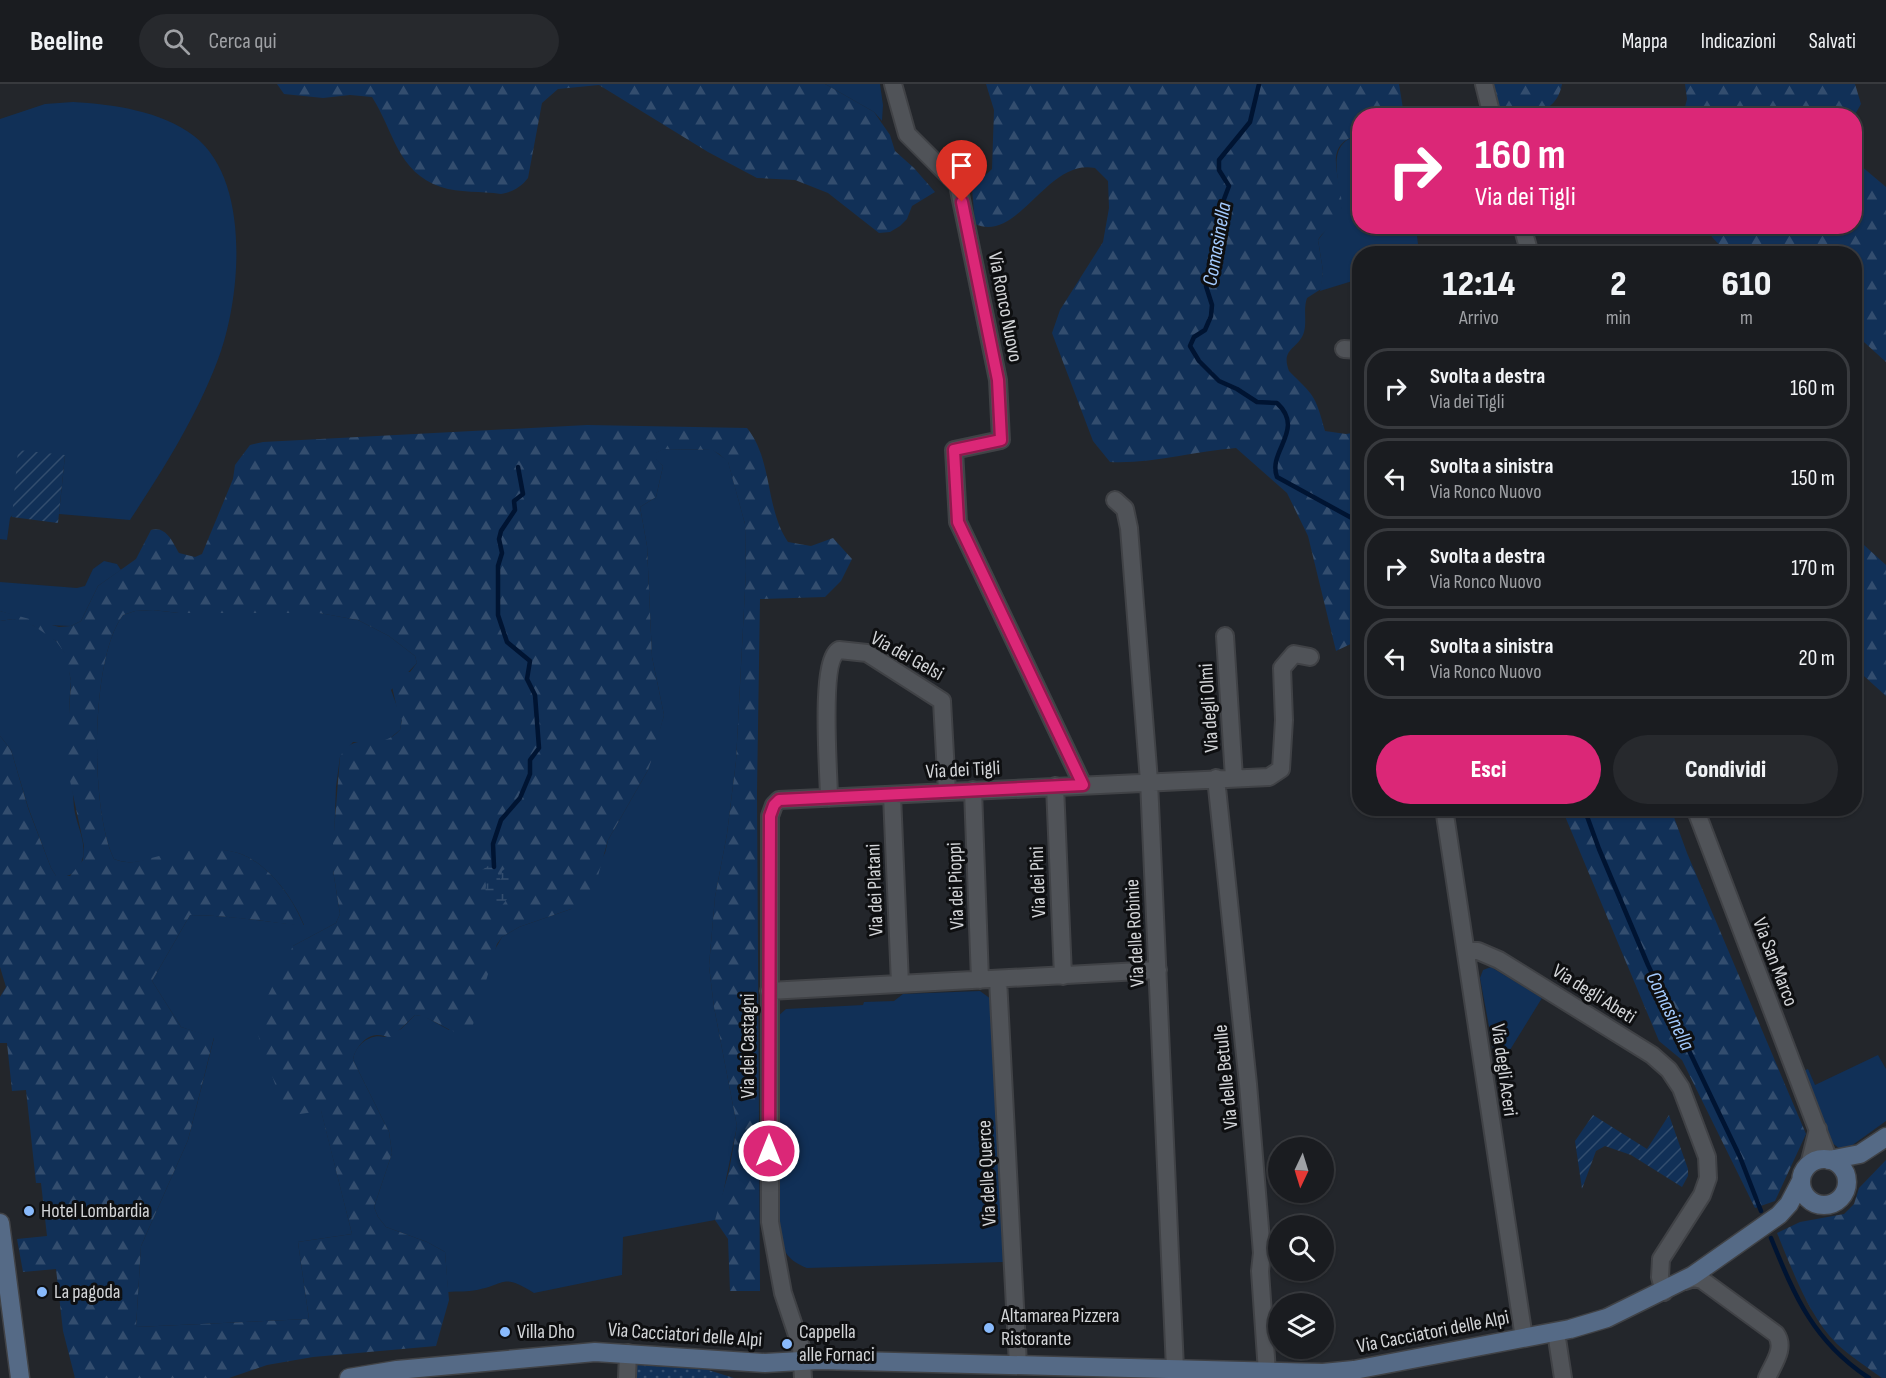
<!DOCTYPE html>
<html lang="it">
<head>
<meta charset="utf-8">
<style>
  body { margin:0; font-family:"Sofia Sans Condensed",sans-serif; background:#27292d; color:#f1f3f6; height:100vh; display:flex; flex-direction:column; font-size:22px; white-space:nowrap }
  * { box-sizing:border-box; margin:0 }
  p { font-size:20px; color:#9fa1a5 }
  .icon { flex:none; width:33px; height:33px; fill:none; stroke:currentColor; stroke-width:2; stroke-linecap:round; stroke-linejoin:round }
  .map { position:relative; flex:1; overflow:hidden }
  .side { position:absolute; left:1352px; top:162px; width:510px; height:570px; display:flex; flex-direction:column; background:#1a1c20; border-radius:24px; box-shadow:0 2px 4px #0004,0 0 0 2px #383a3e }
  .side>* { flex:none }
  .banner { position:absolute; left:1352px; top:24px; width:510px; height:126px; border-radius:24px; box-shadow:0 2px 4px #0004,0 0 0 2px #383a3e; background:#db2777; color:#fff; overflow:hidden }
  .needle { width:39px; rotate:184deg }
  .tools { position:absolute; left:1268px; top:1053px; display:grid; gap:12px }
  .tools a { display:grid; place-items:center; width:66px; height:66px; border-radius:50%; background:#1a1c20; box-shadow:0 2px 4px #0004,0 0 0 2px #383a3e; font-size:30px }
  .pin { position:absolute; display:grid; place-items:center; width:51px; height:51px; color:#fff; margin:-62px -26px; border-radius:50% 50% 50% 0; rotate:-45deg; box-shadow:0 0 6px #0007 }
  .pin .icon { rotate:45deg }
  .me { position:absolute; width:66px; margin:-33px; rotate:0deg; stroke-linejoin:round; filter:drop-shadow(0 0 4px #0008) }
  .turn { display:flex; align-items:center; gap:21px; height:126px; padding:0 24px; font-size:27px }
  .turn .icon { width:78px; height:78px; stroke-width:2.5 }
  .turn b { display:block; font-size:42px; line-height:51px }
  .eta { display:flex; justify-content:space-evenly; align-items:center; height:102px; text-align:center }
  .eta b { font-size:36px; font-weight:800; line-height:42px }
  .action { display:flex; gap:12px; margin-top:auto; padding:12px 24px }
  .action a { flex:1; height:69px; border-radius:36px; background:#db2777; color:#fff; font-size:24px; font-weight:800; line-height:69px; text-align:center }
  .action a+a { background:#27292d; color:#f1f3f6 }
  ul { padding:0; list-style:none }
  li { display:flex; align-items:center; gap:18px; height:81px; margin:0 12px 9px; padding:0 12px; border:3px solid #383a3e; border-radius:24px }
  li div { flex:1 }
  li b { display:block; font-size:22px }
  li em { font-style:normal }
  header { display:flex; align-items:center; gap:36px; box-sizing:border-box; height:84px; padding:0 30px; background:#1a1c20; border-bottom:2px solid #383a3e }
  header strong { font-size:28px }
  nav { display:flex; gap:33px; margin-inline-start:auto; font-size:21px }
  .search { width:420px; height:54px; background:#27292d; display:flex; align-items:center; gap:15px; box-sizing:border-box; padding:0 21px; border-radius:33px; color:#9fa1a5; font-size:22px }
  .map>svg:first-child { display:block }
</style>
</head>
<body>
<header>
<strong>Beeline</strong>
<div class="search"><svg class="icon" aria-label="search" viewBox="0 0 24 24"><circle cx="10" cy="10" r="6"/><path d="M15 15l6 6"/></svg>Cerca qui</div>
<nav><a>Mappa</a><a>Indicazioni</a><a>Salvati</a></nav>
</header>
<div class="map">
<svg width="1886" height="1294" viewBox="0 0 1886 1294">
  <defs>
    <pattern id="forest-firs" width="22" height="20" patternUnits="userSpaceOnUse" patternTransform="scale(1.5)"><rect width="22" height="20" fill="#113057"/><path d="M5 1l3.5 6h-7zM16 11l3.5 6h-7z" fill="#334d6e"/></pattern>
    <pattern id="wetland-marsh" width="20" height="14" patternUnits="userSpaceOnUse" patternTransform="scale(1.5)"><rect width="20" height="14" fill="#113057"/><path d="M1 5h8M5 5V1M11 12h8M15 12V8" fill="none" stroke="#334d6e"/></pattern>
    <pattern id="park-dots" width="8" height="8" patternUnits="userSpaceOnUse" patternTransform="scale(1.5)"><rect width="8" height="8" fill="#113057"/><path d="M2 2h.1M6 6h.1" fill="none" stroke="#334d6e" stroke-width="1.8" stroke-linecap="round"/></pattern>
    <pattern id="garden-furrows" width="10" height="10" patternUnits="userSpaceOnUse" patternTransform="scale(1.5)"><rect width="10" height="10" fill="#113057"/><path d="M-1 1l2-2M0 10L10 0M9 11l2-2" fill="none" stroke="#334d6e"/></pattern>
  </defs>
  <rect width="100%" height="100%" fill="#23262b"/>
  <path fill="#113057" d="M825,0H880L883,21L882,37L874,28Z
    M73,18C112,20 162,27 194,52C250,95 241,208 221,267C200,327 165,383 130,436L59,430L65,371L10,434L7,456L0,455V35L45,20Z
    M1359,51V142L1416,143L1419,169L1359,170V195L1320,207L1323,187L1318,156L1341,126C1342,99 1322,60 1359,51Z
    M663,365L713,366L728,377L745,440L746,487L736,677L727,750L715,813L709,882L714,923L737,1042L720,1124L715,1136L623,1153L622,1191L534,1209C502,1189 507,1200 477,1206C468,1208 457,1207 448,1208L445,1168L427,1158L386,1143L378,1133L374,1123L392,1069L389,1048L353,976C355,961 370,949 385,953L401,945L415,931L424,932L449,946L502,853L519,843L571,825L605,769L608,756L648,686L664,631L652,573L647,462L640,423L656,413L663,382L655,375V369Z
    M104,477L117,480L121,486L98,502L81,537L71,542L43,541L0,527V498L77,504L85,502L93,485Z
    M153,526L179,529H320L358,536L389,552L415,572L417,579L391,606L402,636L400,646L384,659L353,658L340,673L336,703L333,786L340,830L336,839L293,862L321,1026L352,1150L298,1158L309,1235L136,1243L141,1162L188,1056L214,954L181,943L152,897L190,831C229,831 265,838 304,841C293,814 269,781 241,770C218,761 186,769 163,773C145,776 131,782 114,775C90,727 90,574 123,531L135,527Z
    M13,535C31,538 56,551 65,569C69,577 69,588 71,597C67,638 71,683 74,723C76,741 86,755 83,773C80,787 70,795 56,792L51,784L28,723L11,666L0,652V537Z
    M1491,883L1542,914L1505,974L1495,975L1480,894L1483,886Z
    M980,907L991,915L1003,1178L807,1184C789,1177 783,1168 778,1150L777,933L786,925L863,921L864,918L894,917L903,910Z
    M1878,971L1886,985V1037L1847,1065H1840L1831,1058L1800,988L1808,985L1815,1001Z"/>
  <path fill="url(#forest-firs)" fill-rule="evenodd" d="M277,0H825L874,28L890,51L895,67L914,84L935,108L912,122L907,135L900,142L890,148L879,149L828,109L795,96L757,94L708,68L599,1L558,5L542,19L528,94C521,103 513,108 501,110C482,107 459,109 441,103C397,88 394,47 372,13L350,11L323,14L284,10Z
    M986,0H1399L1404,31L1359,32V51C1317,61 1346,100 1341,127C1338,140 1324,145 1318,156L1323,187L1321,205L1307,214C1303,225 1307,237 1304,248C1299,265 1280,264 1289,287C1314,312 1315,310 1325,347L1346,350L1359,348V556L1336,567L1308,452L1287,409L1236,364C1194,367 1152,380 1110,378L1093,357L1052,249L1060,226L1103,158L1109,124L1108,97L1095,84C1047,74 1018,160 975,140L972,104L992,85L994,26Z
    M1487,0H1562C1556,33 1525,33 1498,24Z
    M1685,0H1855L1861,20L1854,32L1683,31L1687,15Z
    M1854,76L1886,103V278L1854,249V170L1727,169L1712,153L1707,143L1854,142Z
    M587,341L747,344C773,376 765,424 788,458L811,462L833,454L852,475L841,497L825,513L760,515L757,708L760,1207H730L728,1155L715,1136L729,1087L737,1042L714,923L709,882L715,813L727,750L736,677L746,487L745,440L728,378L719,370L712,366L664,365L656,369V375L663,382L656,413L640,423L647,462L652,573L664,631L654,669L648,686L608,756L594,806L571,825L519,843L502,853L497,860L472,944L467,951C447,949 434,933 415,931L392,953C386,953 382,951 377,951C365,951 354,966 353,976L389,1048L392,1069L374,1123L378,1133L386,1143L427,1158L445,1168L449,1216L436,1262L313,1273L267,1281L229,1294H75L63,1247L56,1185L23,1188L17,1155L47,1152L41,1099H36L26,1006L12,1007L7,959H0V913L6,903L0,883V652L11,666L28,724L51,784L56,792H70L83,776L84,762L69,692L67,663L71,597L67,578L64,568L56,557L34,542L13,535L0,537V527L59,543L71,542L81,537L98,502L136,475L151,446C166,442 172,457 179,469L195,473L202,470L233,395L235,381L250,361L263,358ZM153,526L179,529H319L358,536L389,552L415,572L417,579L410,588H397L391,598L398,629L402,636L400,646C377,671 356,643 340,673L333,760V786L340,830L336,839L293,862L254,939L286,1032L321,1027L352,1150L298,1158L309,1235L136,1243L141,1162L188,1056L214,953L181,943L152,897L190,831C229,831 265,838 304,842C293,814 269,781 241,770C222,762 187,766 167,770C148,774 133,783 114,775C90,727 90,574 123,531L135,527Z
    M1854,452L1886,481V612L1854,583Z
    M1562,725H1671L1687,769L1806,1050L1775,1117L1755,1124L1682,976L1659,957Z
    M1886,1076V1294H1882C1867,1283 1851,1273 1837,1260C1808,1231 1793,1187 1777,1149L1800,1138L1844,1130L1854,1120L1859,1104Z"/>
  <path fill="url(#wetland-marsh)" d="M488,782L494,783L501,796L502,787L506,784L513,787L516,795L514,802L508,805L501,796L507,815L501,823L493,822L485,814L486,801L482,786Z"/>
  <path fill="url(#park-dots)" d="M637,1281L705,1285L734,1294H637Z"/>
  <path fill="url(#garden-furrows)" d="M18,366L65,371L58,439L12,433Z
    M1593,1031L1647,1065L1669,1031L1688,1085V1092L1682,1103L1631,1071L1605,1062L1596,1067L1582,1105L1575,1057Z"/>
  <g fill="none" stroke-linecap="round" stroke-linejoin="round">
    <path stroke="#001432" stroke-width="4.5" d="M1259,0L1250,38L1219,76V86L1229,102L1218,131L1216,153L1206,202L1212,221L1211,232L1205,246L1194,253L1190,262L1199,277L1219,297L1237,305L1257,318L1277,319C1306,346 1267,367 1277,393L1359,438
      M1584,724L1599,765L1648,881L1740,1073L1761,1127
      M494,783L493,760L501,736L520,714L530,690V676L539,664L535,611L527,595L530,577L507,558L498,531V482L502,469L499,455L501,447L515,426L514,417L523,410L518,383
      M1771,1154C1795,1213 1814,1258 1869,1294"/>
    <g stroke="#404246" stroke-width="20">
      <path id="street" d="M893,0L907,50L958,101L998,296L1001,356L954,366L958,438L1083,701
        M1484,0L1492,32
        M1522,142L1530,170
        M1344,265L1359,266
        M1115,416L1125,425L1129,444L1149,697L1175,1285
        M1225,552L1234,694
        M1216,694L1248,1000L1262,1169L1260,1187L1267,1288
        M1055,702L1063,892
        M973,706L980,896
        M892,711L900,900
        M829,714C829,690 819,577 839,566L867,569L942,617L947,708
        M1444,724L1524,1254
        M1695,724L1829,1076
        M1466,867H1478L1499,876L1652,971L1669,986L1681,1004L1707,1073L1708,1094L1702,1111L1661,1175L1660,1193L1664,1208
        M998,895L1018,1281
        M769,907L1158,886
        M1809,1081L1818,1045
        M1685,1197L1694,1194L1702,1196L1776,1250C1786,1264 1773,1280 1767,1294
        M1556,1248L1563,1294
        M627,1294L628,1269
        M803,1294L801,1263L783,1209L770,1138V732L774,721L779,716L1269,693L1281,685L1284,636L1282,584L1294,570L1310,573"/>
    </g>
    <g stroke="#404246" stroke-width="21">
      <path id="secondary" d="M1801 1098a23 23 0 1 1 46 0a23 23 0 1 1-46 0Z
        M1829,1076L1860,1070L1886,1053
        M0,1139L20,1294
        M349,1294L397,1286L595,1268L765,1279L819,1276L1323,1289L1354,1286L1570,1245L1607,1234L1692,1192L1779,1131L1789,1120L1801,1097"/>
    </g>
    <use href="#street" stroke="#505358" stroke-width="16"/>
    <use href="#secondary" stroke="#556a86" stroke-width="18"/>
  </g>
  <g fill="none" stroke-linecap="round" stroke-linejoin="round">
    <g stroke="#8e194d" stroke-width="15">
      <path id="route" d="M769,1067L770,732L774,721L779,716L1083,701L958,438L954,366L1001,356L998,296L962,118"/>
    </g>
    <use href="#route" stroke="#db2777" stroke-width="10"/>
  </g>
  <g fill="#89bafc" stroke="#0e0f11" stroke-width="2">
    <circle cx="29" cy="1127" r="6"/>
    <circle cx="42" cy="1208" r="6"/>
    <circle cx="989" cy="1244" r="6"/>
    <circle cx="505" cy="1248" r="6"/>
    <circle cx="787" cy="1260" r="6"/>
  </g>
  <g text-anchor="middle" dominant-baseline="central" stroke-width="6" stroke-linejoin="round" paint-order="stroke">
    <g font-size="20" fill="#d3d5d8" stroke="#0e0f11">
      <text transform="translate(1005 223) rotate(79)">Via Ronco Nuovo</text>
      <text transform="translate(907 572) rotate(29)">Via dei Gelsi</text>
      <text transform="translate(1209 624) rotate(-94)">Via degli Olmi</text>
      <text transform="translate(963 686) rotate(-3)">Via dei Tigli</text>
      <text transform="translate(1038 798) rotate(-92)">Via dei Pini</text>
      <text transform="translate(956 802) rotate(-92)">Via dei Pioppi</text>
      <text transform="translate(875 806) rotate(-92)">Via dei Platani</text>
      <text transform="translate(1135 849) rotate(-93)">Via delle Robinie</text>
      <text transform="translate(1775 878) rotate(69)">Via San Marco</text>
      <text transform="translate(1594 910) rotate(32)">Via degli Abeti</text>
      <text transform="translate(748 962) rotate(-90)">Via dei Castagni</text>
      <text transform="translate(1504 986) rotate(82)">Via degli Aceri</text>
      <text transform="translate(1226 993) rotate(-96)">Via delle Betulle</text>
      <text transform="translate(987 1089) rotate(-93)">Via delle Querce</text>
      <text transform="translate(1433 1248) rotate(-11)">Via Cacciatori delle Alpi</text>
      <text transform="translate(685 1251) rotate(4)">Via Cacciatori delle Alpi</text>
    </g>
    <g font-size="20" fill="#d3d5d8" stroke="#0e0f11" text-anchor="start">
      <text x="41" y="1127">Hotel Lombardia</text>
      <text x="54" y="1208">La pagoda</text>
      <text x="1001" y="1232">Altamarea Pizzera<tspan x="1001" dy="23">Ristorante</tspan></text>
      <text x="517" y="1248">Villa Dho</text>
      <text x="799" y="1248">Cappella<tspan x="799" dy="23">alle Fornaci</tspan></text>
    </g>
    <g font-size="21" font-style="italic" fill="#a4cbff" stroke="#0e0f11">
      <text transform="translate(1217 160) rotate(-80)">Comasinella</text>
      <text transform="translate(1670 927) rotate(64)">Comasinella</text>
    </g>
  </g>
</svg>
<div class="tools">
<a><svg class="needle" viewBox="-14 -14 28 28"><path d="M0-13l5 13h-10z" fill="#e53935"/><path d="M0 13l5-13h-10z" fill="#9fa1a5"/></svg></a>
<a><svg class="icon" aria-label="search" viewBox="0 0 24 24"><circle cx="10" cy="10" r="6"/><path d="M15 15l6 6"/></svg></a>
<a><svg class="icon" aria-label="layers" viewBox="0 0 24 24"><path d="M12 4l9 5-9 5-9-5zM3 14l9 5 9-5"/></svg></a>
</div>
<div class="pin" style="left:962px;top:118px;background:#d93025"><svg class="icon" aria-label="arrive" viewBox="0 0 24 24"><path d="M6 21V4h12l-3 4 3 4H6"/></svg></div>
<svg class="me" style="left:769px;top:1067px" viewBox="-20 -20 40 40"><circle r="17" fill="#db2777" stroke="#fff" stroke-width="3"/><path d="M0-11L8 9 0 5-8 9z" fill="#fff"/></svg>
<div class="banner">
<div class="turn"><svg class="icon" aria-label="right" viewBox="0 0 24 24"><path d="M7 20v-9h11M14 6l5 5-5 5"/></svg><div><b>160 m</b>Via dei Tigli</div></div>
</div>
<section class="side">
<div class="eta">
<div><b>12:14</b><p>Arrivo</p></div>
<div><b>2</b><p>min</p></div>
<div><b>610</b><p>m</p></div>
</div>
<ul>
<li><svg class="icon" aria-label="right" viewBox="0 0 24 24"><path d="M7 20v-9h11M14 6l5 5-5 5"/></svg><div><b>Svolta a destra</b><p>Via dei Tigli</p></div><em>160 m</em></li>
<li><svg class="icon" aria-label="left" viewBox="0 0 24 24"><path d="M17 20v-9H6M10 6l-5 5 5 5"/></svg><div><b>Svolta a sinistra</b><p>Via Ronco Nuovo</p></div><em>150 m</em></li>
<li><svg class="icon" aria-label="right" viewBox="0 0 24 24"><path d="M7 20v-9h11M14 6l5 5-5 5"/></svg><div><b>Svolta a destra</b><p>Via Ronco Nuovo</p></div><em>170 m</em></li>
<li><svg class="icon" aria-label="left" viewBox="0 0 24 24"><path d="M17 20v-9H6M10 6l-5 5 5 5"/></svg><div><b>Svolta a sinistra</b><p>Via Ronco Nuovo</p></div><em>20 m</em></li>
</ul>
<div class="action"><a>Esci</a><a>Condividi</a></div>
</section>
</div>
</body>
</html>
